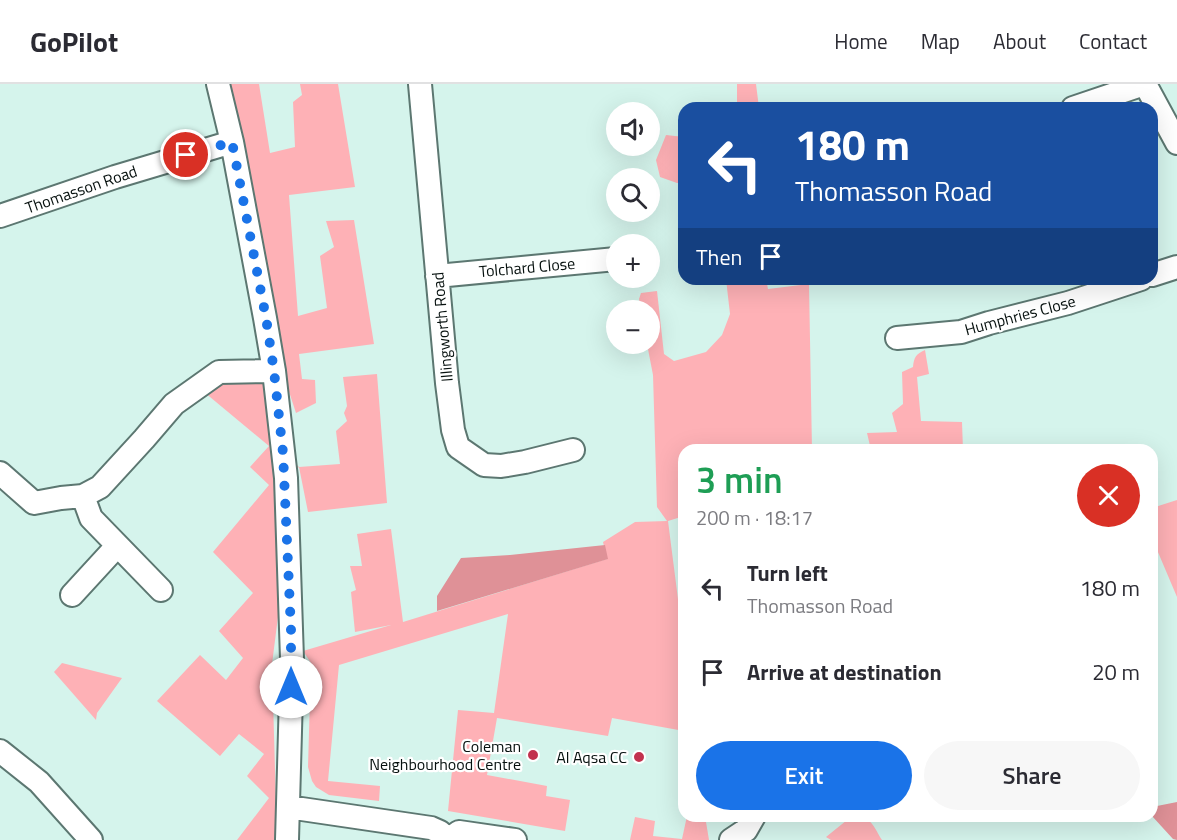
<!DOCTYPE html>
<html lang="en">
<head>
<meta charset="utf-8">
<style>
  body { margin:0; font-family:"Titillium Web",sans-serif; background:#f7f7f7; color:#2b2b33; height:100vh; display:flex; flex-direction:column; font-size:22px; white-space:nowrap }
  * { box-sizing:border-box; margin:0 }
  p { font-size:20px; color:#7c7c81 }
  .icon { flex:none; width:33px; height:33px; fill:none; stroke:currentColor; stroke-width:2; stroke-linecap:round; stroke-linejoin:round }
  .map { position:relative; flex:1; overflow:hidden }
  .side { position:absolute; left:678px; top:360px; width:480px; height:378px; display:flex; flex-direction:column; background:#fff; border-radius:18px; box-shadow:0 6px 24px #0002 }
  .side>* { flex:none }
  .top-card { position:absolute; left:678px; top:18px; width:480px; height:183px; border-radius:18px; box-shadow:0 6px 24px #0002; background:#1a4fa0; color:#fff; overflow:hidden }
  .tools { position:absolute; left:606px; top:18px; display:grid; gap:12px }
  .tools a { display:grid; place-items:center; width:54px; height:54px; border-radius:50%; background:#fff; box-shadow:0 6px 24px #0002; font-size:30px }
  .pin { position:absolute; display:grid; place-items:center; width:51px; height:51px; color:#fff; margin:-26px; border:3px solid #fff; border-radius:50%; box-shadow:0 2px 6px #0007 }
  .me { position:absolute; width:66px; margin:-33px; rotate:0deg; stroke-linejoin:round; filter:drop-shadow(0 0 4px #0008) }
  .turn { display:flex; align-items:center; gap:21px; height:126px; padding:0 18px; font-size:27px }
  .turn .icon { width:78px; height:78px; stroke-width:2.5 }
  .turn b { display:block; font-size:42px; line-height:51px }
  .then { display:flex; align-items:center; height:57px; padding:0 18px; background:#0003; gap:12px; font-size:22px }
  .round { display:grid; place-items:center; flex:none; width:63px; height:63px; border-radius:32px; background:#f7f7f7 }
  .overview { display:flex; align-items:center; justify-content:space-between; height:102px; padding:0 18px }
  h1 { font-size:36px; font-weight:600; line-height:45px; color:#1e9e55 }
  .cta { display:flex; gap:12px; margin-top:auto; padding:12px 18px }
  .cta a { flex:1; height:69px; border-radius:36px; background:#1a73e8; color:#fff; font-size:24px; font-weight:600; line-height:69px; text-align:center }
  .cta a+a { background:#f7f7f7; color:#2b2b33 }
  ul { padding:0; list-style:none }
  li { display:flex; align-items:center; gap:18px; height:84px; padding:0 18px }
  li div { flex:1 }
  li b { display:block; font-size:22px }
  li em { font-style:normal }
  header { display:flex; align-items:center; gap:36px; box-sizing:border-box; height:84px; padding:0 30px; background:#fff; border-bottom:2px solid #e1e1e2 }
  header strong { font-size:28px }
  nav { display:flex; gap:33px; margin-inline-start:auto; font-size:21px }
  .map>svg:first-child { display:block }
</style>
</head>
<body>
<header>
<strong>GoPilot</strong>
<nav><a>Home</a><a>Map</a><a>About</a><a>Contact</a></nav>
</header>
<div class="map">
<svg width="1177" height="756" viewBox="0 0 1177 756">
  <rect width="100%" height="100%" fill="#d5f4ec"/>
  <path fill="#feb1b6" d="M231,0H259L270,69L295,63L293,18L302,11L300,0H338L355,103L289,111L298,232L327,224L320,172L334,163L326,137L354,136L374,260L299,270L302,295L315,296L316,319L296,329L265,234Z
    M737,0H756L759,24H737Z
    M666,51L684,53V99H677L660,93L656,76Z
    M726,195H766L768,205L809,200L812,366H684V432L668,437L684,562V647L612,634L608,652L497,634L487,691L547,702L546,712L570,716L565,747L448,727L458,626L494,629L508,530L339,581L328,697L380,702L379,717L329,711L316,703L312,697L308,683L311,579L303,567L391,541L355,548L351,508L356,506L350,482H362L357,450L391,445L403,538L607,475L603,458L635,438L667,437L657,423L653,291L647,260H650V226H641L639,215L641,209L657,207L664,270L674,277L706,268L722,251L730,230Z
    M925,266L929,290L917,293L921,337L962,338L963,366H871L867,349L897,348L892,329L903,320L902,288L913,283C914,273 916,270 925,266Z
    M274,287L283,369L299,383L340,380L336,347L347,337L344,329L347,322L343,293L377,290L387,419L308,428L299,383L286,394L287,462L272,580L277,756H237L269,714L247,692L264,670L239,650L220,672L157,617L200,571L226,596L243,574L219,547L253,509L213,468L269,401L250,383L269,362L198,303Z
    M1177,416V513L1152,454V424Z
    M62,579L122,594L97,629L96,636L54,588Z
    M687,732H705L709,756H630L635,733L655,737L653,752L682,755Z
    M852,732C872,732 873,742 882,756H831L826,753Z"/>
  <path fill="#df9197" d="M605,461L608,475L437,527V512L461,474L510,471Z
    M1177,718V756L1173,755L1152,732V723Z"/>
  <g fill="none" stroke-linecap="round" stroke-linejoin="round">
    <g stroke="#5c7771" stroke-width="26">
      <path id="street" d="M218,0L232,58L265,234L274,287L286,394L292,575L287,756
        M420,0L447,299L453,346L458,363L484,381L501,382L525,378L573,366
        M1145,0L1177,59
        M1073,24L1144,0
        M0,132L115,93L232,58
        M1152,191L1177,183
        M437,192L616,175
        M897,254L961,248L989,239L1068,219L1141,195
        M0,389L34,419L61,414L83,412L100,403L144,355L174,320L219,288L274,287
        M83,412L91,434L161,506
        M72,511L117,462
        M0,667L39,698L91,756
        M288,723L431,744L440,748L448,756L459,748L515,756
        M731,756L746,746L754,732"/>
    </g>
    <use href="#street" stroke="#fff" stroke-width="22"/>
  </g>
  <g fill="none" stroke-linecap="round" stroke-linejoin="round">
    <path stroke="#1a73e8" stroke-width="10" stroke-dasharray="0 18" d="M186,71L232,58L266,234L274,287L283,369L291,546V603"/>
  </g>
  <g fill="#c2324e" stroke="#fff" stroke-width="2">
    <circle cx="533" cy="671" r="6"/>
    <circle cx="639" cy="673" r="6"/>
  </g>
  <g text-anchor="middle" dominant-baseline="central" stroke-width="4.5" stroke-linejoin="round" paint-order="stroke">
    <g font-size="16" fill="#06100e" stroke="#fff">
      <text transform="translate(81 105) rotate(-19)">Thomasson Road</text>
      <text transform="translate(527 183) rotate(-5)">Tolchard Close</text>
      <text transform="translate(1020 231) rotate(-15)">Humphries Close</text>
      <text transform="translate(442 243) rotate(-95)">Illingworth Road</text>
    </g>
    <g font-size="16" fill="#06100e" stroke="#fff" text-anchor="end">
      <text x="521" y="662">Coleman<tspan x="521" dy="18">Neighbourhood Centre</tspan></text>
      <text x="627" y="673">Al Aqsa CC</text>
    </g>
  </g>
</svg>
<div class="tools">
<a><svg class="icon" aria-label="sound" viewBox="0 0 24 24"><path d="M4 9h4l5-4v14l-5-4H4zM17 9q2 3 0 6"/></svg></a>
<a><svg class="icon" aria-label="search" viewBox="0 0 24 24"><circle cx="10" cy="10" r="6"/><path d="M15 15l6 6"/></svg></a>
<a>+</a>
<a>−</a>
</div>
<div class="pin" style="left:186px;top:71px;background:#d93025"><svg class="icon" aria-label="arrive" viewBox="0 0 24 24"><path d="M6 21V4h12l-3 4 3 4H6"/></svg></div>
<svg class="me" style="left:291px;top:603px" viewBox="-20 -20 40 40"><circle r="19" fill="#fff"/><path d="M0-13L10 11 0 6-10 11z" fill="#1a73e8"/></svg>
<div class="top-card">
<div class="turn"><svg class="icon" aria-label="left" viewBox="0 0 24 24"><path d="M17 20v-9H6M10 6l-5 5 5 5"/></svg><div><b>180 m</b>Thomasson Road</div></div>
<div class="then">Then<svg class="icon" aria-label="arrive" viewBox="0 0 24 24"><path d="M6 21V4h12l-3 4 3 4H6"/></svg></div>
</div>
<section class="side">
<div class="overview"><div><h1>3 min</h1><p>200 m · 18:17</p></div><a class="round" style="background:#d93025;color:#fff"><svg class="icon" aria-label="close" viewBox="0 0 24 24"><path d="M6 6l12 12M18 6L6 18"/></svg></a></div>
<ul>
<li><svg class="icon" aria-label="left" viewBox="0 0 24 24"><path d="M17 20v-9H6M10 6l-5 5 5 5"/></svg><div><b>Turn left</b><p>Thomasson Road</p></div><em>180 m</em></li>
<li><svg class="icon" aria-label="arrive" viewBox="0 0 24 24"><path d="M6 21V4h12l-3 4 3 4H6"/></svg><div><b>Arrive at destination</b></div><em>20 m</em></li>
</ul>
<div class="cta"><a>Exit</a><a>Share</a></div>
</section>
</div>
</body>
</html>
